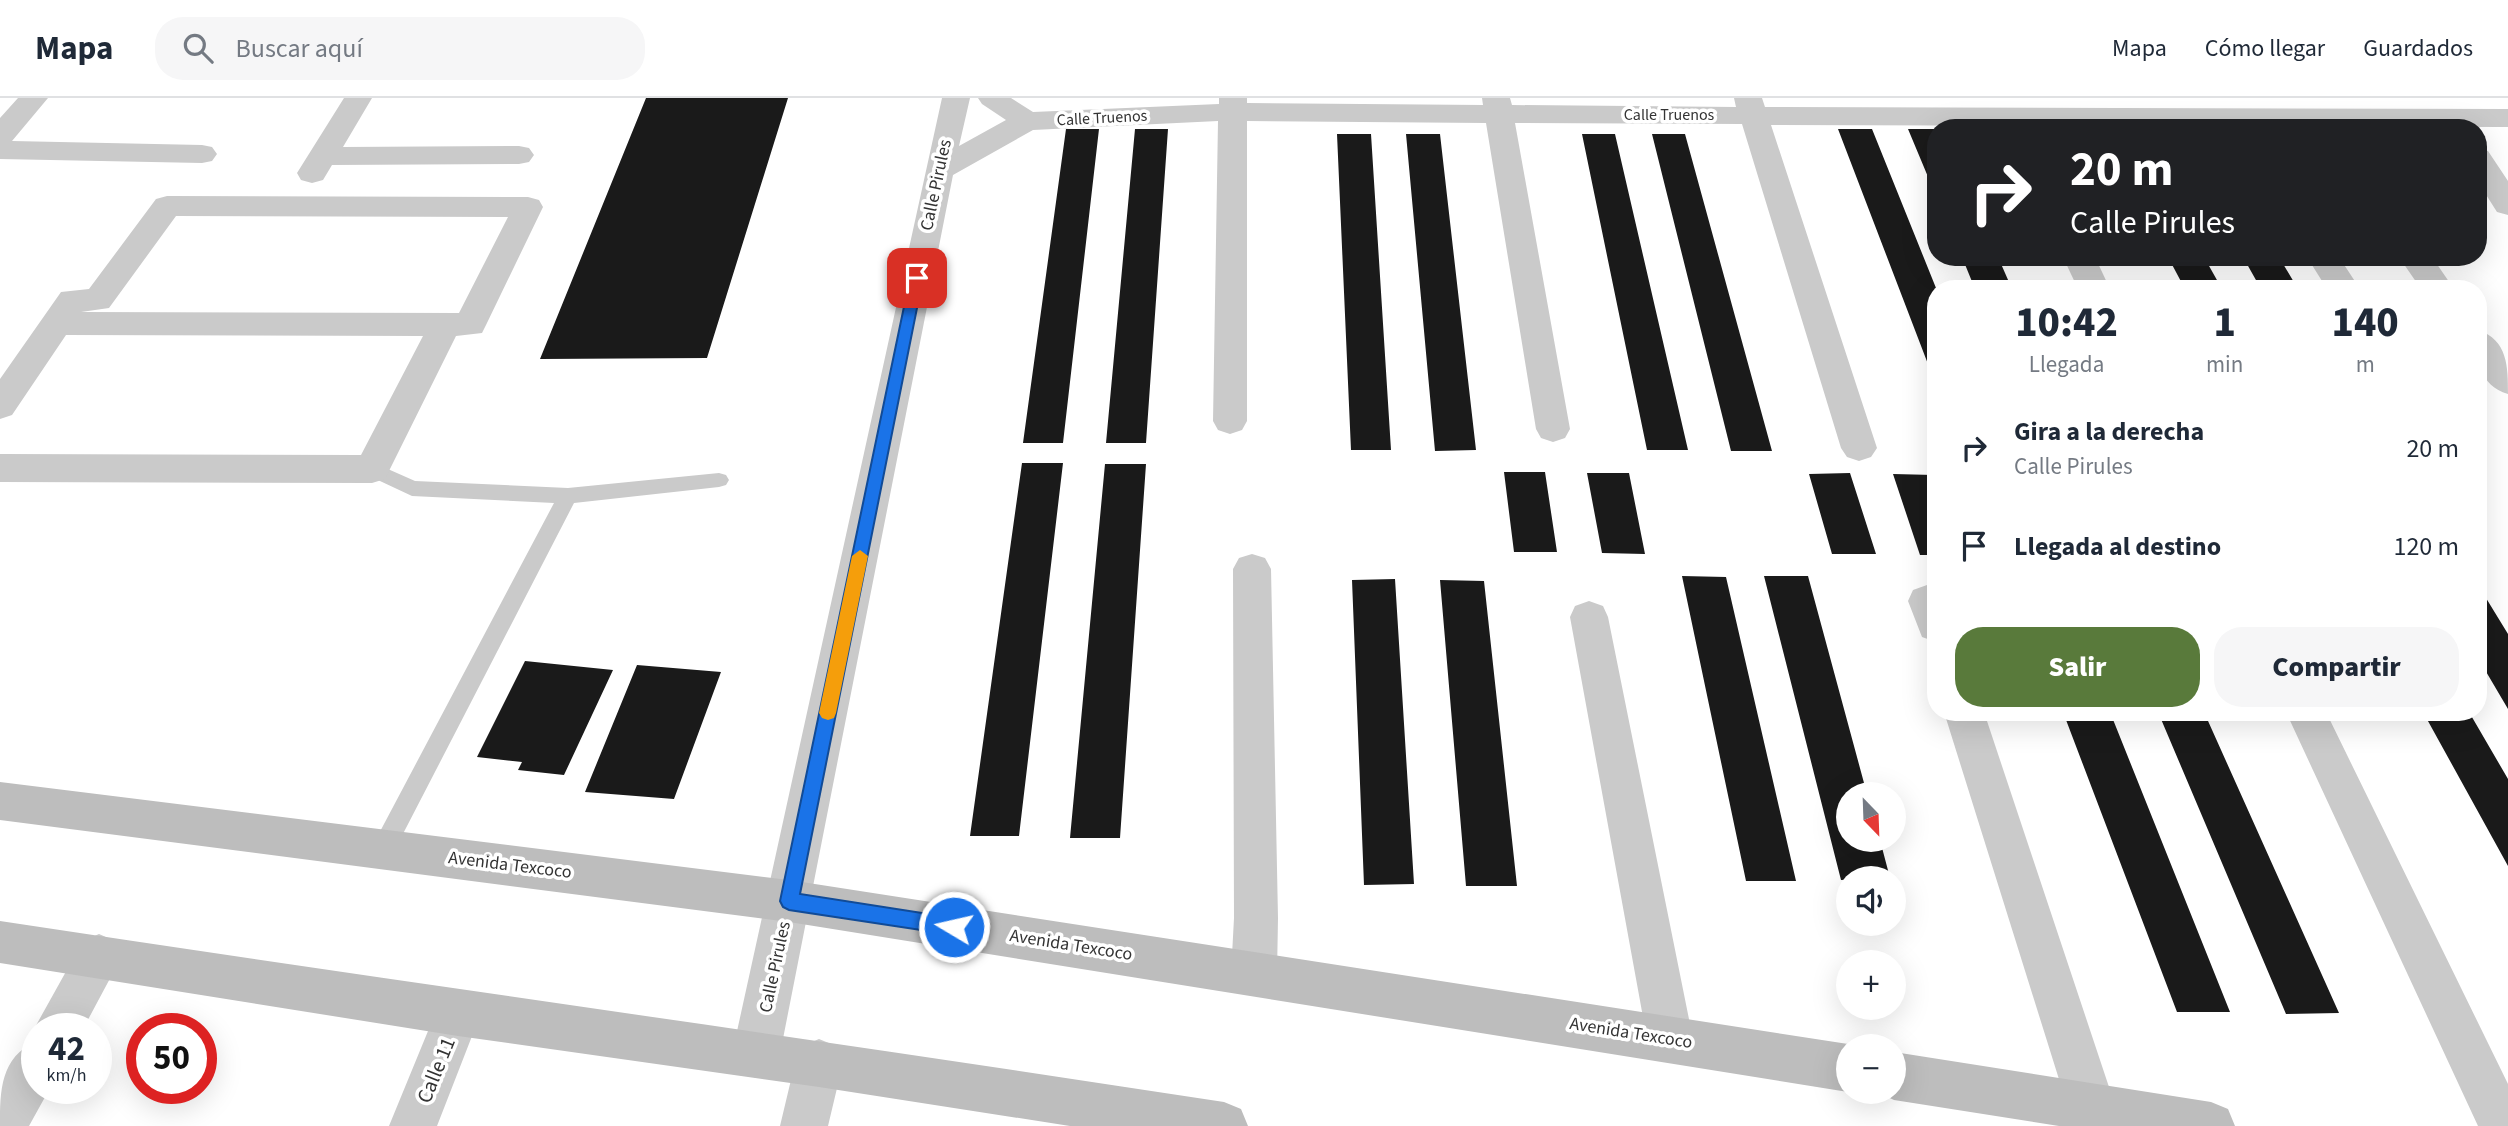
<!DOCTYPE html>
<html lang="es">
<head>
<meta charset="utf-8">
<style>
  body { margin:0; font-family:"Source Sans 3",sans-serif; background:#f6f6f7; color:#1f2937; height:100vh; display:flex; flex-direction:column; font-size:26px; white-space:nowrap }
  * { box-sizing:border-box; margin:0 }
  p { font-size:23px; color:#747a83 }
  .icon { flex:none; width:38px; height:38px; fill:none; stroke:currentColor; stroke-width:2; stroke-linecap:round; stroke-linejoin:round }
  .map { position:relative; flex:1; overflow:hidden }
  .side { position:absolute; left:1927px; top:182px; width:560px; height:441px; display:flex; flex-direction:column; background:#fff; border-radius:28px; box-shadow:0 7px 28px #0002 }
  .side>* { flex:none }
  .top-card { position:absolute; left:1927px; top:21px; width:560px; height:147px; border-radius:28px; box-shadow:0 7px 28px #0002; background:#202124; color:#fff; overflow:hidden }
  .needle { width:46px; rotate:157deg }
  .buttons { position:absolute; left:1836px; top:684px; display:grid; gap:14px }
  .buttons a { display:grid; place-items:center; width:70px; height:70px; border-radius:50%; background:#fff; box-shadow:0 7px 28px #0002; font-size:35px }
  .speed { position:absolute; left:21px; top:915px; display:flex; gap:14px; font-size:35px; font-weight:700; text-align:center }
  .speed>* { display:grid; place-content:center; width:91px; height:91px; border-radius:50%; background:#fff; box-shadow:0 7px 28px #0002; line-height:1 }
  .speed small { font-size:18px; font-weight:400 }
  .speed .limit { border:10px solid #d22; background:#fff; color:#111 }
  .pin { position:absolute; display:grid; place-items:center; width:60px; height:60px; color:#fff; margin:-30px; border-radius:14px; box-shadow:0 4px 10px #0006 }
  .me { position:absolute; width:77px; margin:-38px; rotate:279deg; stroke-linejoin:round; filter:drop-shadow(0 0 5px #0008) }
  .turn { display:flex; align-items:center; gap:24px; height:147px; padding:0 28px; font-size:32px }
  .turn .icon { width:91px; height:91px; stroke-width:2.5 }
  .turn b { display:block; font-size:49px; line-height:60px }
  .eta { display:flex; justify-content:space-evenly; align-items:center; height:119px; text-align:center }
  .eta b { font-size:42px; font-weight:800; line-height:49px }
  .cta { display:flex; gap:14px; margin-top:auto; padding:14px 28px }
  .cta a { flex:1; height:80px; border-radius:28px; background:#597a3b; color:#fff; font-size:28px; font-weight:800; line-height:80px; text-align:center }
  .cta a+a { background:#f6f6f7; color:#1f2937 }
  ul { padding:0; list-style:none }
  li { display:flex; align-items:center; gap:21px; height:98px; padding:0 28px }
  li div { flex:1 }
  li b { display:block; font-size:26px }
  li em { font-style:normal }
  header { display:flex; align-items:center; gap:42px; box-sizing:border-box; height:98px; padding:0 35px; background:#fff; border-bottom:2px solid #e0e1e3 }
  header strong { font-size:33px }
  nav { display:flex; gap:38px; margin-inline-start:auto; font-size:24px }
  .search { width:490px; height:63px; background:#f6f6f7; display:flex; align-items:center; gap:18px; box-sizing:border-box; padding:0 24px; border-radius:28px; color:#747a83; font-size:26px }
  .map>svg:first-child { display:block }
</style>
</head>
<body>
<header>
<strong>Mapa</strong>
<div class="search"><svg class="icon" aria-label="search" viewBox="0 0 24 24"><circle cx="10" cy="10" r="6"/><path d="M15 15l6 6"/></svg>Buscar aquí</div>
<nav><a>Mapa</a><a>Cómo llegar</a><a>Guardados</a></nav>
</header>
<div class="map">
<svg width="2508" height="1028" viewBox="0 0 2508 1028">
  <rect width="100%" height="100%" fill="#fff"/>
  <path fill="#1a1a1a" d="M646,0H788L707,260L540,261Z
    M1066,31H1099L1063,345H1023Z
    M1135,31H1168L1146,345H1106Z
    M1838,31H1872L1936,190V287Z
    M1908,31H1936V97L1931,86Z
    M1337,36H1371L1391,352H1351Z
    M1406,36H1440L1476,352L1435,353Z
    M1582,36H1615L1688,352H1647Z
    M1652,36H1685L1772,353H1731Z
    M1962,159H1998L2012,191H1975Z
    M2168,159H2204L2222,191H2185Z
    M2243,159H2279L2298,191H2261Z
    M1022,365H1063L1019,738H970Z
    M1105,366H1146L1120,740H1070Z
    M1504,374H1545L1557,454H1514Z
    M1587,375H1629L1645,456L1602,455Z
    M1850,375L1876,456H1832L1809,376Z
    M1893,376L1934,377L1936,457H1920Z
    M1682,478L1726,479L1796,783H1746Z
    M1764,478H1808L1867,696H1848V742H1880L1890,780L1841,782Z
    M1395,481L1414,786L1364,787L1352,482Z
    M1440,482L1484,483L1517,788H1466Z
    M2478,487L2508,536V611L2478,560Z
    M525,563L613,572L564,677L518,672L522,664L477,659Z
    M637,567L721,574L674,701L585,694Z
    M2063,614H2110L2230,914H2177Z
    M2158,614H2204L2339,915L2286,916Z
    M2423,614H2469L2508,681V768Z"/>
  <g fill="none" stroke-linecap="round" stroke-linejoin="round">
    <path fill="#cacaca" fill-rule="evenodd" d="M372,364L415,383L568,390L719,375L726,377L729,382L726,387L719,389L574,405L391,759L383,762L375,759L371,751L375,743L554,405L412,398L365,376L362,371L365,366Z"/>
    <path fill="#cacaca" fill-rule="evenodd" d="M18,0H48L12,43L202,47L212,49L217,56L212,63L202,65L0,61V20Z
      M344,0H372L343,49L519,48L529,50L534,57L529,64L519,66L332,67L323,82L312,85L301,82L297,75Z
      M942,0H970L959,48L1006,22L982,6L978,0H1011L1033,14L1219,6V0H1247V5L1483,7L1482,0H1510L1512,7L1736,9L1734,0H1762L1765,9L2508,11V29L1771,27L1877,350L1871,359L1859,363L1847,359L1841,350L1742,26L1515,25L1570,331L1565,340L1553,344L1541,340L1536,331L1486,25L1247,23V323L1242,332L1230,336L1218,332L1213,323L1218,23L1033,32L953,77L780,956L773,973L756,980L739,973L732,956Z
      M2478,51L2488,53L2508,83V117L2497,114L2478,84Z
      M167,98L528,99L539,102L543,109L486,227L482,235L456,238L385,381L372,385L0,384V356L361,357L423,238L66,237L12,317L0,321V281L61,194L89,191L156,101ZM176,118L508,119L459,215L81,214L109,210Z
      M2063,159H2095L2110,191H2078Z
      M2307,159H2339L2360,191H2327Z
      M2399,159H2432L2454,191H2421Z
      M2478,232C2508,242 2508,269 2508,296C2477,287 2478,260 2478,232Z
      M1252,456L1265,460L1271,471L1278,820L1277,876L1270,892L1254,898L1238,892L1231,876L1234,820L1233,471L1239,460Z
      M1927,487L1936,490V544L1922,539L1908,503L1913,492Z
      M1589,503L1603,508L1608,519L1693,941L1687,957L1670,964L1653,957L1647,941L1570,519L1575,508Z
      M1944,614H1984L2116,1010L2107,1028L2075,1027L2068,1010Z
      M2286,614H2326L2508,986V1028H2478Z
      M99,836L115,843L122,858L83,931H37V938L34,931L83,843Z
      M458,892L474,899L481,915L437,1028H389L442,899Z
      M819,941L836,948L843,965L828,1028H780L795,965L802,948Z
      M37,943V990H50L29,1028H0C0,993 0,959 37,943Z"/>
    <path fill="#bdbdbd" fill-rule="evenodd" d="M0,684L789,782L1848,946L1853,948H1848V994L789,824L0,722Z
      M0,823C408,885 816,941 1224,1004L1241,1011L1248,1028H1070L819,989L458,938L0,865Z
      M1894,954L2211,1004L2228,1011L2235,1028H2059L1894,1002L1877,994H1894Z"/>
  </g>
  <path fill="#1a73e8" stroke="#114b97" stroke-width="2" d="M917,176L923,180L800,796L954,820L960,822L963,829L960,835L954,837L789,812L783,809L780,803L910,180Z"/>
  <path fill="#f59e0b" d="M860,452L868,458L836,615L834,620L828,622L822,620L819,615L852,458Z"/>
  <g text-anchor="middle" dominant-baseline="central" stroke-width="7" stroke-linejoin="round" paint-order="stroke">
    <g font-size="16" fill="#333" stroke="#fff">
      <text x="1669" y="17">Calle Truenos</text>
      <text transform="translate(1102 20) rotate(-3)">Calle Truenos</text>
    </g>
    <g font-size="18" fill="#333" stroke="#fff">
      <text transform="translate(936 87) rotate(-78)">Calle Pirules</text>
      <text transform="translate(510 767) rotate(7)">Avenida Texcoco</text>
      <text transform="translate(1071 847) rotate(9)">Avenida Texcoco</text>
      <text transform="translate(775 869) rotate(-78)">Calle Pirules</text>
      <text transform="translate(1631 935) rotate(9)">Avenida Texcoco</text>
    </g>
    <g font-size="21" fill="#333" stroke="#fff">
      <text transform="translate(436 972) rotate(-68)">Calle 11</text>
    </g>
  </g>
</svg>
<div class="buttons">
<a><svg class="needle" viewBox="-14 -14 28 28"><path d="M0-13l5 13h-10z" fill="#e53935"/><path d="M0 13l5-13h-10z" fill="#747a83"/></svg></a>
<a><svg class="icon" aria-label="sound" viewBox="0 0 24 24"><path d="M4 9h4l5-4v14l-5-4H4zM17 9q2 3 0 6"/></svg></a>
<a>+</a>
<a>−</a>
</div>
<div class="speed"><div>42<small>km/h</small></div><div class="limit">50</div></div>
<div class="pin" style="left:917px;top:180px;background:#d93025"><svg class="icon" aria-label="arrive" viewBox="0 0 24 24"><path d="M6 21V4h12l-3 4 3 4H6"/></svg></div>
<svg class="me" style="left:954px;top:829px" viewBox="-20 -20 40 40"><circle r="17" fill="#1a73e8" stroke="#fff" stroke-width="3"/><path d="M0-11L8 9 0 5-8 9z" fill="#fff"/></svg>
<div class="top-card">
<div class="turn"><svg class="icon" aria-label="right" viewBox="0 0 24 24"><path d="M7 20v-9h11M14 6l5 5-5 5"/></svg><div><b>20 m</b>Calle Pirules</div></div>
</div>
<section class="side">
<div class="eta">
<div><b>10:42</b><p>Llegada</p></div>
<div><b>1</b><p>min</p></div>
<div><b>140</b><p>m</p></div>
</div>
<ul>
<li><svg class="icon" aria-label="right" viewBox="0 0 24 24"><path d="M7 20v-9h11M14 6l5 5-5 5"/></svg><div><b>Gira a la derecha</b><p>Calle Pirules</p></div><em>20 m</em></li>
<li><svg class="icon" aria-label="arrive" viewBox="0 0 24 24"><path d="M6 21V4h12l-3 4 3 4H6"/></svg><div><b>Llegada al destino</b></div><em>120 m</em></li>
</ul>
<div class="cta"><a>Salir</a><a>Compartir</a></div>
</section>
</div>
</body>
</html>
